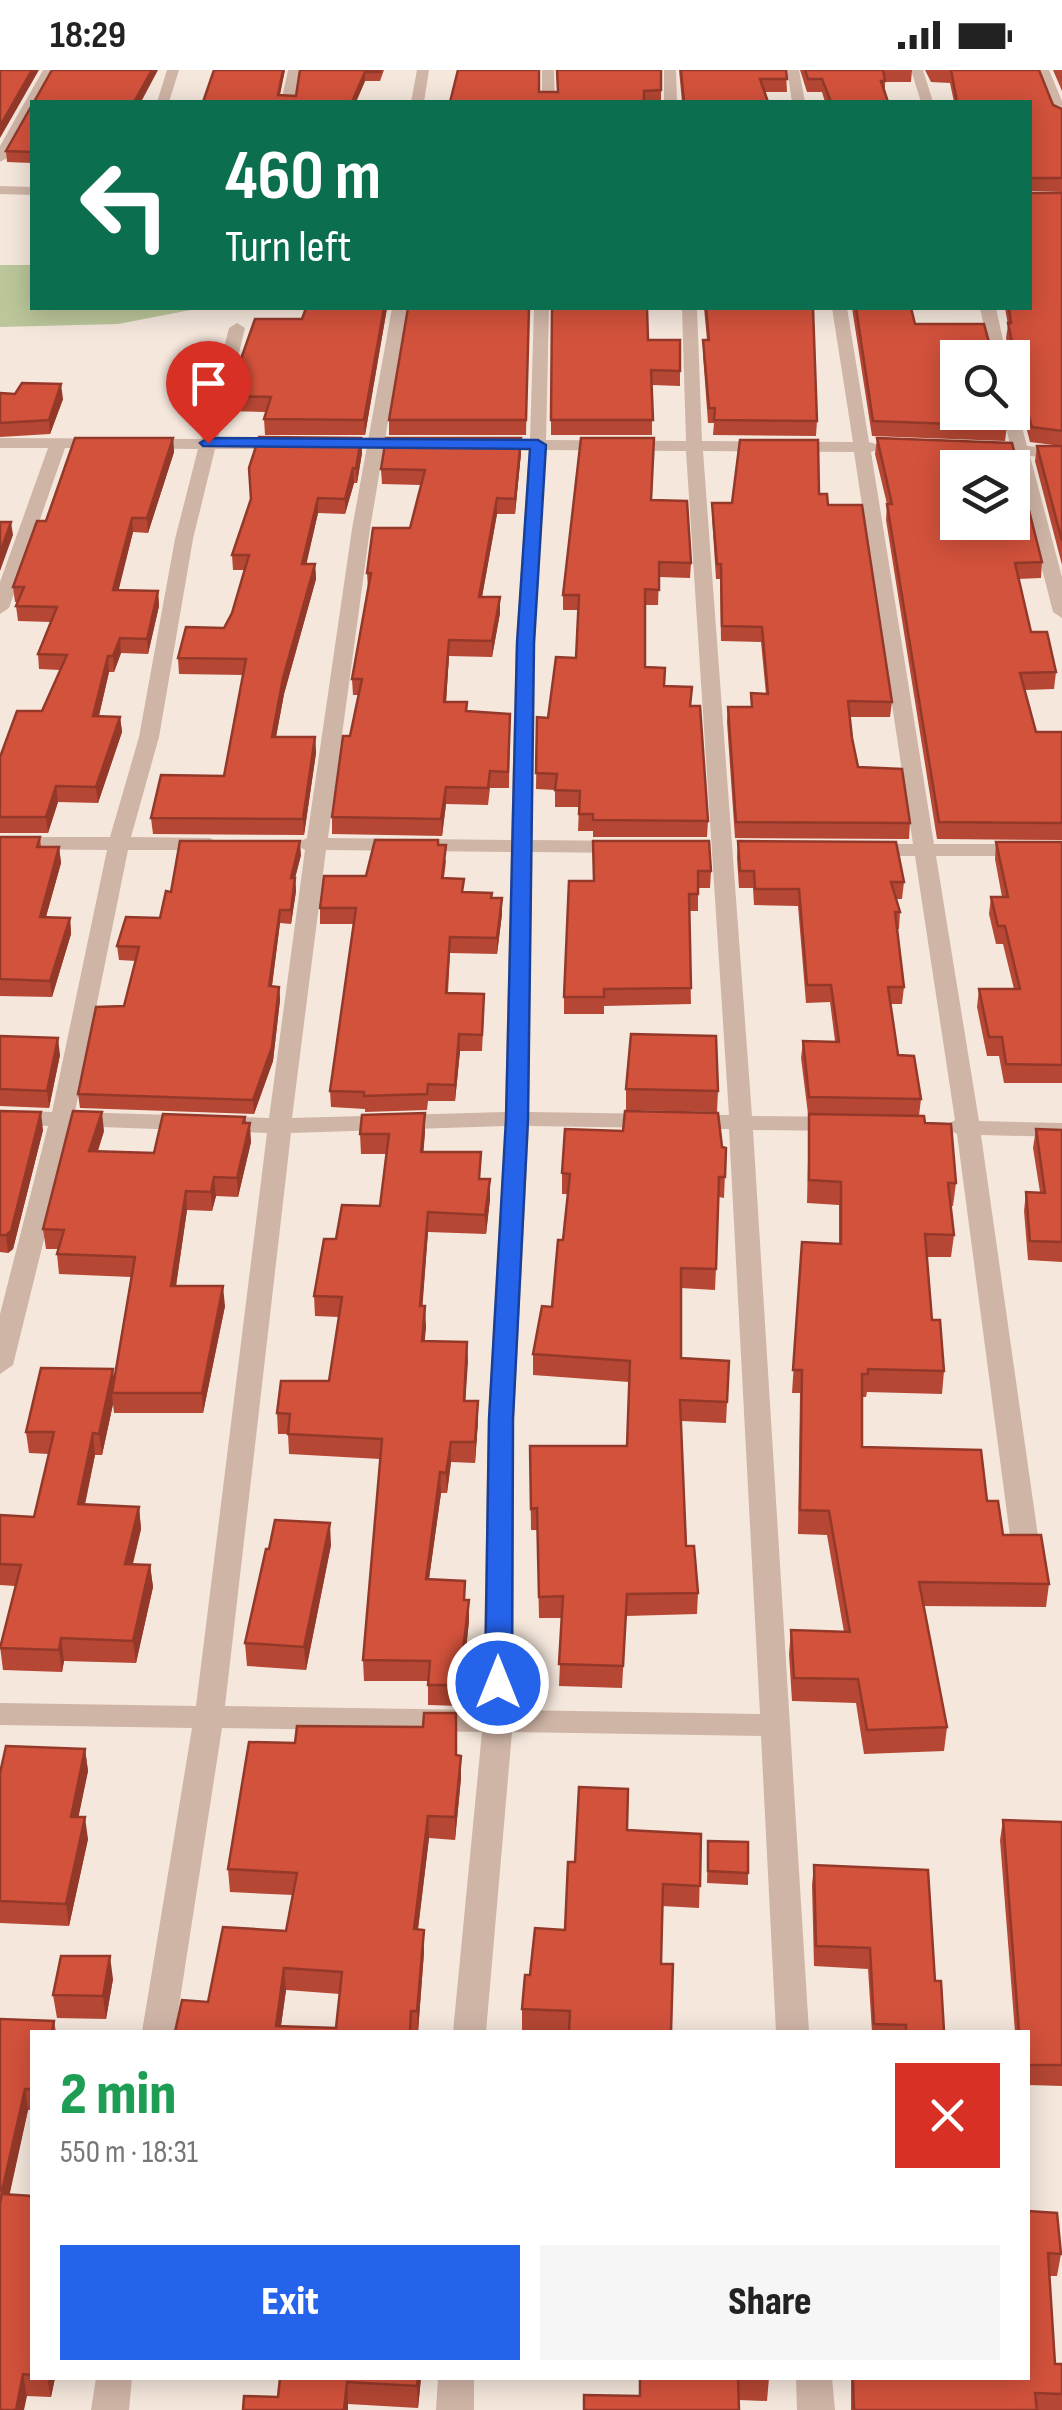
<!DOCTYPE html>
<html lang="en">
<head>
<meta charset="utf-8">
<style>
  body { margin:0; font-family:"Sofia Sans Condensed",sans-serif; background:#f6f6f6; color:#222; height:100vh; display:flex; flex-direction:column; font-size:38px; white-space:nowrap }
  * { box-sizing:border-box; margin:0 }
  p { font-size:32px; color:#767676 }
  .icon { flex:none; width:55px; height:55px; fill:none; stroke:currentColor; stroke-width:2; stroke-linecap:round; stroke-linejoin:round }
  .map { position:relative; flex:1; overflow:hidden }
  .details { position:absolute; left:30px; top:1960px; width:1000px; height:350px; display:flex; flex-direction:column; background:#fff; border-radius:0px; box-shadow:0 5px 25px #0003 }
  .details>* { flex:none }
  .hud { position:absolute; left:30px; top:30px; width:1002px; height:210px; border-radius:0px; box-shadow:0 5px 25px #0003; background:#0b6e4f; color:#fff; overflow:hidden }
  .controls { position:absolute; left:940px; top:270px; display:grid; gap:20px }
  .controls a { display:grid; place-items:center; width:90px; height:90px; border-radius:0px; background:#fff; box-shadow:0 5px 25px #0003; font-size:50px }
  .pin { position:absolute; display:grid; place-items:center; width:85px; height:85px; color:#fff; margin:-102px -42px; border-radius:50% 50% 50% 0; rotate:-45deg; box-shadow:0 0 10px #0007 }
  .pin .icon { rotate:45deg }
  .me { position:absolute; width:110px; margin:-55px; rotate:0deg; stroke-linejoin:round; filter:drop-shadow(0 0 8px #0008) }
  .turn { display:flex; align-items:center; gap:35px; height:210px; padding:0 30px; font-size:45px }
  .turn .icon { width:130px; height:130px; stroke-width:2.5 }
  .turn b { display:block; font-size:70px; line-height:85px }
  .round { display:grid; place-items:center; flex:none; width:105px; height:105px; border-radius:0px; background:#f6f6f6 }
  .head { display:flex; align-items:center; justify-content:space-between; height:170px; padding:0 30px }
  h1 { font-size:60px; font-weight:800; line-height:75px; color:#1e9e55 }
  .action { display:flex; gap:20px; margin-top:auto; padding:20px 30px }
  .action a { flex:1; height:115px; border-radius:0px; background:#2563eb; color:#fff; font-size:40px; font-weight:800; line-height:115px; text-align:center }
  .action a+a { background:#f6f6f6; color:#222 }
  .status { display:flex; justify-content:space-between; align-items:center; height:70px; padding:0 50px; background:#fff; direction:ltr }
  .status svg { height:28px; fill:currentColor }
  .map>svg:first-child { display:block }
</style>
</head>
<body>
<div class="status"><b>18:29</b><svg viewBox="0 0 49 12"><path d="M0 12V9h3v3zM5 12V6h3v6zM10 12V3h3v9zM15 12V0h3v12zM26 1h20v11H26zM47 4h2v5h-2z"/></svg></div>
<div class="map">
<svg width="1062" height="2340" viewBox="0 0 1062 2340">
  <rect width="100%" height="100%" fill="#f5e7dc"/>
  <path fill="#bbc69a" d="M0,195H32V238H201L118,254L0,257Z"/>
  <g fill="none" stroke-linecap="round" stroke-linejoin="round">
    <path fill="#cfb5a6" fill-rule="evenodd" d="M43,0H55L38,32H32V42L7,88L0,92V76Z
      M167,0H179L169,32H157Z
      M288,0H300L294,32H281Z
      M417,0H429L424,32H411Z
      M542,0H554L555,32H542Z
      M664,0H676L677,32H664Z
      M787,0H799L805,32H792Z
      M911,0H923L933,32H921Z
      M1037,0H1049L1062,31V51L1055,47Z
      M0,116L32,117V125L0,124Z
      M392,238H407L370,459L328,768L511,770L516,573L529,380L514,375L530,370L534,238H549L546,370L686,371L682,238H697L702,371L853,372L832,238H847L869,372L885,377L871,382L934,774H1062V786H936L979,1051L1062,1053V1067L981,1065L1038,1466L1034,1473H1014L1010,1466L957,1064L943,1057L955,1050L915,786H865L855,780L865,774H913L854,382L703,381L752,1046L840,1047L852,1054L840,1061L753,1060L809,1962H776L761,1666L512,1662L486,1962H453L482,1662L222,1658L175,1962H142L192,1658L0,1655V1633L196,1636L267,1063L72,1056L13,1295L0,1304V1244L48,1056L0,1054V1040L52,1042L107,780L0,779V767H110L139,667L175,469L198,379L65,378L9,538L0,544V512L48,378H0V368L201,369L229,258L237,253L245,258L218,369H287L295,374L287,379H215L193,469L159,667L131,767L210,768L220,774L210,780H128L75,1042L269,1048L305,780L295,774L307,768L352,459ZM546,380L686,381L729,1045L529,1042L532,782L625,783L635,777L625,771L532,770L534,573ZM326,780L511,782L505,1042L292,1048ZM505,1056L488,1349L483,1640L225,1636L291,1063ZM529,1056L729,1059L760,1644L513,1640L514,1349Z
      M980,238H996L1007,288H991Z
      M1012,338L1018,342L1027,376L1062,379V389L1030,386L1062,507V548L1053,542L1013,385L982,382L974,377L982,372L1010,374L1002,342H1012Z
      M96,2308H132L129,2340H91Z
      M438,2308H474V2340H436Z
      M796,2308H832L835,2340H797Z"/>
  </g>
  <path fill="#b54734" fill-rule="evenodd" d="M285,0L280,25L296,26L300,0H384L380,11H365L356,32H203Z
    M661,0V32H450L539,22H557Z
    M679,0H786L787,22H765L768,32H682Z
    M800,0H912L911,12H885V22L888,32H825L822,22H807Z
    M925,0H1039L1053,35L1062,39V122L1030,121V32H954L950,13L931,12Z
    M1053,0H1062V21Z
    M32,35V93L7,92L6,81Z
    M1031,123H1062V495L1035,391L1037,376H1061L1030,372L1022,341L1012,335V288H958L1007,356L1005,371L872,366L852,238H911L915,254L990,276L1008,277L1006,268L1008,255L1005,238H1030Z
    M306,238H387L365,365H265L264,349L266,342L229,341L228,326L302,249Z
    M408,238H531H529L526,365H389V350Z
    M551,238L648,270L680,301V316L652,315V365H551Z
    M704,238H813L817,351L816,366L713,365L714,353H708L703,285V270H707Z
    M0,323L63,329L50,364L0,367Z
    M173,368L174,382L148,463L133,462L118,520L158,521L159,536L148,584L121,583L114,602H109L99,646L120,647L122,662L98,733L58,732L48,763H0V687L42,641L60,600L39,599L38,584L51,552L18,551L16,536L18,532H15L13,517L46,451Z
    M361,368L362,383L357,413H354L345,444L318,443L306,494H315L316,509L284,624L276,667H315L316,683L304,765L153,764L151,748L224,706L243,605L179,604L178,588L224,558L232,543L245,500H233L232,485Z
    M877,368L1042,492L1041,508L1018,509L1031,562L1056,602L1054,619L1025,620L1036,662H1062V770L937,769L886,450L887,434L875,384Z
    M521,383L515,444H497L482,527H500V543L492,587L449,586L446,632H467V641L510,644L509,718H490L488,735L446,734L442,766L332,764V747L359,625H353L352,609L368,519L367,503L410,458L421,415L382,414L381,399Z
    M819,424L828,435L892,632L890,647H850L852,668L858,697L910,753L909,769L735,768L727,652L728,637H751V623L766,624L761,572L721,571L720,509H716L712,447V433H732Z
    M651,430L691,493L690,508L659,507L658,535H645V597L665,616L691,636L708,751L707,767H593V761H578L579,737H555V720L536,719L537,647L548,648L576,588L578,540H563V525Z
    M0,767H40L41,777H59L61,793L46,847L70,848L71,864L52,927L0,926Z
    M593,771L711,801L710,818H698V841H689L691,934L604,936V944H564V927L594,811Z
    M738,771L904,812L902,829H896L900,842L899,859H897L904,917L902,934H891L898,985L921,1029L919,1046L925,1053L956,1113L953,1136H951L954,1165L951,1187H927L932,1250L944,1301L942,1324L867,1322L866,1327H862V1377L987,1431L1003,1465L1049,1514L1046,1537L923,1536L947,1657L944,1681L864,1684L856,1633L792,1631L789,1584L791,1560L844,1562L827,1465L798,1464L800,1323H792L802,1172L839,1174V1135L807,1133L809,1044H808L801,988L803,971H835L830,932L806,933L798,836L754,835L753,818H739L737,788Z
    M996,772H1062V1013H1004L999,986H987L977,937L979,919H1014L1003,874H996L989,844L991,827H1002L995,789Z
    M439,775L446,791L444,808L464,822L492,828L502,844L497,884L450,883L448,923L484,940L482,981H460L455,1031H428L427,1040L365,1042V1039L331,1037L330,1021L353,854H320V838L366,806Z
    M301,785L295,808L296,821L291,854L280,853L272,916L279,917L280,930L273,991L254,1044L80,1038L78,1024L124,936L136,891L119,890L117,876L160,848L171,822Z
    M0,966L60,985L49,1038L0,1036Z
    M626,1019L718,1021L717,1042L626,1040Z
    M0,1041L43,1060L13,1179L8,1183L0,1182Z
    M245,1047L251,1072L238,1127L216,1126L212,1141L187,1140L176,1216L225,1236L203,1343H114L113,1334L102,1385H95L85,1435L139,1437L141,1459L133,1494L150,1495L153,1517L136,1593L64,1591L62,1602L3,1600L0,1576L15,1516L0,1515V1445L34,1447L49,1384L29,1383L26,1362L114,1308L131,1207L59,1204L57,1184L58,1179H46L43,1159L104,1061L98,1081L154,1083Z
    M1036,1059L1062,1060V1192L1028,1190L1024,1141L1026,1122H1040L1033,1078Z
    M425,1062L423,1082L481,1109L490,1129L486,1164L428,1162L422,1236L426,1257L424,1271L467,1272L465,1331L478,1351L475,1393L451,1392L447,1423H441L429,1509L465,1530H469V1551L460,1636L428,1635V1611H364L363,1590L380,1389L289,1384L288,1364H278L277,1343L329,1311L339,1247L315,1246L314,1226L336,1169L380,1136L386,1084H361L360,1064Z
    M722,1077L726,1078L724,1128L719,1127L715,1220L681,1218V1288L729,1291L726,1353L681,1351L686,1476L698,1523L697,1544L626,1546L622,1618L559,1616L562,1548H539L537,1460H531L530,1376H627L629,1312L533,1305V1284L552,1237L563,1170L568,1124H562V1103Z
    M331,1475L306,1600L247,1596L245,1573Z
    M85,1679L88,1701L78,1747L88,1769L69,1856L0,1853V1703Z
    M456,1685L461,1686V1708L455,1770L429,1768L418,1860L424,1882L418,1962H175L286,1861L293,1825L230,1822L228,1799ZM286,1920L340,1924L336,1958L281,1956Z
    M1003,1750L1062,1752V2016L1028,2015V1962H872L868,1899L814,1896L812,1815L814,1795L935,1911L944,1961L1015,1962L1000,1770Z
    M627,1760L701,1764L699,1838L662,1836L661,1894L671,1962L522,1961V1939L530,1905L565,1860L575,1792Z
    M708,1771L748,1803V1815L707,1813Z
    M113,1909L106,1949L57,1948L53,1925Z
    M0,1949L54,1951L56,1962H32V2040H28L9,2125L32,2126V2308H55L51,2327L27,2326L0,2340Z
    M1028,2141L1061,2184L1057,2206H1049L1055,2294H1062V2340H851V2308H1028Z
    M280,2308H421L418,2338L348,2334L278,2327Z
    M639,2308H769L767,2331L639,2326Z"/>
  <path fill="#94392a" d="M32,0H39L0,68V56Z
    M152,0H158L141,32H134Z
    M283,0H285L278,32V25Z
    M365,2V11L356,32H352Z
    M384,238H387L365,365L364,350Z
    M61,314L63,329L50,364L49,350Z
    M173,368L174,382L148,463L147,448Z
    M361,368L362,383L357,413L356,399Z
    M521,368V383L515,444V429Z
    M353,398L354,413L345,444V429Z
    M318,428V443L303,509L302,494Z
    M497,428V444L479,543V527Z
    M132,448L133,462L115,535L113,520Z
    M11,452L13,465L0,501V483Z
    M315,494L316,509L284,624L273,683L272,667L283,608Z
    M158,521L159,536L148,584L147,569Z
    M500,527V543L492,587V571Z
    M120,568L121,583L114,602L113,586Z
    M449,570V586L445,648L444,632Z
    M108,586L109,602L95,662L93,646Z
    M120,647L122,662L98,733L96,717Z
    M315,667L316,683L304,765L303,749Z
    M56,716L58,732L48,763L46,747Z
    M446,717V734L442,766L441,749Z
    M300,771L301,785L295,808L296,821L291,854V808Z
    M59,777L61,793L41,864L40,847Z
    M502,828V844L497,884V868Z
    M280,840V853L270,930L269,916Z
    M70,848L71,864L52,927L50,911Z
    M279,917L280,930L273,991L254,1044L253,1030Z
    M459,964L460,981L455,1031V1015Z
    M58,968L60,985L49,1038L47,1021Z
    M41,1042L43,1060L13,1179L8,1183L6,1165Z
    M102,1042L104,1061L91,1100L89,1081Z
    M425,1043V1062L422,1101L421,1082Z
    M250,1053L251,1072L238,1127L237,1108Z
    M214,1107L216,1126L212,1141L211,1122Z
    M490,1109V1129L486,1164L485,1145Z
    M186,1121L187,1140L173,1236L171,1216Z
    M428,1142V1162L421,1256L420,1236Z
    M223,1216L225,1236L203,1343L202,1323Z
    M425,1236L426,1257L423,1291L422,1271Z
    M467,1272L468,1292L464,1351V1331Z
    M113,1299L116,1321L112,1323L113,1334L102,1385L99,1364Z
    M478,1331V1351L475,1393V1372Z
    M93,1363L95,1385L80,1456L78,1434Z
    M451,1372V1392L447,1423L446,1403Z
    M440,1402L441,1423L426,1530V1509Z
    M139,1437L141,1459L127,1516L125,1494Z
    M330,1453L331,1475L306,1600L304,1577Z
    M150,1495L153,1517L136,1593L133,1571Z
    M469,1530V1551L460,1636L459,1615Z
    M61,1568L64,1591L62,1602L59,1580Z
    M85,1679L88,1701L74,1769L71,1747Z
    M461,1686V1708L455,1770V1747Z
    M428,1746L429,1768L415,1882L414,1859Z
    M85,1747L88,1769L69,1856L66,1834Z
    M424,1860V1882L418,1962L417,1941Z
    M110,1886L113,1909L106,1949L103,1926Z
    M284,1898L286,1920L280,1962L276,1956Z
    M25,2019L28,2040L6,2141L2,2121Z
    M23,2304L27,2326L24,2340H16Z
    M47,2308H55L51,2327Z
    M418,2308H421L418,2338L417,2316Z
    M347,2312L348,2334V2340H344Z"/>
  <path fill="#d3523c" stroke="#94392a" stroke-width="2.5" fill-rule="evenodd" d="M0,0H32L0,56Z
    M52,0H152L134,32H34Z
    M214,0H283L278,25L296,26L300,0H380V2H365L352,32H203Z
    M458,0H539V22H558L557,0H661V20L644,21V32H450Z
    M681,0H786L787,9H760L768,32H684Z
    M805,0H883L885,11H881L888,32H831L822,9H808Z
    M951,0H1039L1053,35L1062,39V108H1031L1030,112V32H957Z
    M32,35V82L6,81Z
    M1030,122L1031,123H1062V361L1032,357L1023,326L1012,319V288H958V342H1003L1007,356L873,351L856,238H911L915,254H984L990,276L1008,277L1012,272L1008,253H1011L1009,238H1030Z
    M306,238H384L364,350L264,349L271,327L228,326L255,249H302Z
    M408,238H529L526,350H389Z
    M552,238H647L648,270H680V301L651,300L653,350H551Z
    M706,238H813L817,351L714,350L715,338H709L703,270H709Z
    M22,313L61,314L49,350L0,353V323L15,324Z
    M259,367L361,368L356,399L353,398L345,429L318,428L302,494H315L283,608L272,667H315L303,749L151,748L161,705L224,706L246,589L178,588L186,557L224,558L232,543L249,485H232L251,429L249,398Z
    M75,368H173L147,448H132L113,520L158,521L147,569L120,568L113,586H108L93,646L120,647L96,717L56,716L46,747H0V687L17,641H42L67,585L38,584L57,537L16,536L24,517H13L37,451H46Z
    M386,368H521L515,429L497,428L479,527H500L492,571L449,570L444,632H467L466,641L510,644L508,702L490,701L488,718L446,717L441,749L332,747L343,666H350L362,609H352L371,503H367L373,458H410L425,400L381,399Z
    M581,368H654L651,430L687,431L691,493L659,492V520L645,519V597L665,598L664,616L692,617L690,636H700L708,751L593,750V744H579L580,721L555,720L557,704L536,703L537,647L548,648L556,587L576,588L579,525H563Z
    M877,368L1012,373L1042,492L1015,493L1031,562H1047L1056,602L1020,603L1036,662H1062V753L939,752L887,434H892ZM958,398H1012V452H958Z
    M740,370H818L819,424H827L828,435H862L892,632L848,631L852,668L858,697L902,699L910,753L736,752L728,637H752L751,623L768,624L762,557L722,556L721,494H717L712,433H732Z
    M1037,376H1062V471Z
    M0,452H11L0,483Z
    M0,767H40L37,777H59L40,847L70,848L50,911L0,909Z
    M375,770H438V775H446L442,808L464,809L462,822L492,823L491,828H502L497,868L450,867L446,923L484,924L482,965L459,964L455,1015L428,1014L427,1024L364,1026V1022L330,1021L356,838H320L324,806H366Z
    M180,771H300L291,808H295L291,840H280L269,916L279,917L272,977L253,1030L78,1024L96,937L124,936L139,877L117,876L126,847L160,848L166,821L171,822Z
    M593,771H709L711,801H698V824H689L691,918L604,919V927H564L569,811H594Z
    M738,771L896,772L904,812H891L900,842H895L904,917H888L898,985L914,986L921,1029L809,1027L803,971L839,972L831,915H807L799,819H755L754,801H740Z
    M996,772H1062V995L1006,994L1002,967H989L979,919H1020L1005,856H998L991,827H1008Z
    M631,964L716,966L718,1021L626,1019Z
    M0,966L58,968L47,1021L0,1019Z
    M0,1041L41,1042L11,1161L6,1165H0Z
    M73,1041L102,1042L89,1081L154,1083L163,1044L245,1047L243,1053H250L237,1108L214,1107L211,1122L186,1121L171,1216H223L202,1323H112L135,1187L57,1184L64,1160L43,1159Z
    M625,1041L718,1043L722,1077L726,1078L725,1107H719L716,1199L681,1198V1288L729,1291L727,1332L680,1330L686,1476H694L698,1523L627,1524L623,1596L559,1594L563,1526L539,1527L537,1438L531,1439L530,1376H627L630,1291L533,1284L542,1236L552,1237L558,1170H563L570,1104L562,1103L565,1059L623,1061Z
    M425,1043L421,1082H481L479,1109H490L485,1145L428,1142L420,1236H425L422,1271L467,1272L464,1331H478L475,1372H451L446,1403L440,1402L426,1509L465,1511L464,1530H469L459,1615H428L430,1591L363,1590L382,1369L288,1364L290,1344L277,1343L281,1311H329L342,1227L314,1226L324,1169H336L342,1135L380,1136L389,1064H360L362,1045Z
    M809,1044L924,1046L925,1053L951,1054L956,1113H948L954,1165L925,1164L932,1250H940L944,1301L868,1299V1304H862V1377L981,1380L987,1431H998L1003,1465H1041L1049,1514L919,1512L947,1657L867,1660L858,1609L794,1608L791,1560L850,1562L829,1441L800,1440L802,1300H793L802,1172L841,1174V1112L809,1110Z
    M1036,1059L1062,1060V1172L1030,1171L1026,1122L1045,1123Z
    M41,1298L113,1299L99,1364L93,1363L78,1434L139,1437L125,1494L150,1495L133,1571L61,1568L59,1580L0,1578L21,1495L0,1494V1445L34,1447L54,1362H26Z
    M275,1450L330,1453L304,1577L245,1573L266,1479H269Z
    M424,1643H456V1685L461,1686L455,1747L428,1746L414,1859L424,1860L417,1941H411L410,1962H175L182,1930L208,1932L223,1857L286,1861L297,1803L228,1799L249,1672L295,1673L297,1656L423,1657ZM284,1898L342,1902L336,1958L276,1956Z
    M6,1676L85,1679L71,1747H85L66,1834L0,1831V1703Z
    M579,1717L628,1719L627,1760L701,1764L700,1816L663,1814L661,1894H673L671,1962H569L570,1941L522,1939L525,1905H530L535,1858L565,1860L568,1792H575Z
    M1003,1750L1062,1752V1995H1028V1962H906V1955L874,1954L870,1878L816,1876L814,1795L928,1800L935,1911H941L944,1961L1019,1962Z
    M708,1771L748,1772V1803L708,1801Z
    M61,1886H110L103,1926L53,1925Z
    M0,1949L54,1951L52,1962H32V2019H25L2,2121L0,2120Z
    M2,2124L32,2126V2305L23,2304L16,2340H0V2134Z
    M1028,2141L1057,2143L1061,2184L1048,2183L1055,2294H1062V2324L1035,2323L1037,2340H854L853,2308H1028Z
    M280,2308H418L417,2316L347,2312L344,2340H243L244,2326L278,2327Z
    M640,2308H738L739,2340H584V2325L640,2326Z"/>
  <path fill="#2563eb" stroke="#184099" stroke-width="2.5" d="M208,368L538,370L546,375L534,573L528,1049L513,1349L512,1613L508,1620H489L485,1613L489,1349L506,1049L517,573L530,379L203,376L200,373Z"/>
</svg>
<div class="controls">
<a><svg class="icon" aria-label="search" viewBox="0 0 24 24"><circle cx="10" cy="10" r="6"/><path d="M15 15l6 6"/></svg></a>
<a><svg class="icon" aria-label="layers" viewBox="0 0 24 24"><path d="M12 4l9 5-9 5-9-5zM3 14l9 5 9-5"/></svg></a>
</div>
<div class="pin" style="left:208px;top:373px;background:#d93025"><svg class="icon" aria-label="arrive" viewBox="0 0 24 24"><path d="M6 21V4h12l-3 4 3 4H6"/></svg></div>
<svg class="me" style="left:498px;top:1613px" viewBox="-20 -20 40 40"><circle r="17" fill="#2563eb" stroke="#fff" stroke-width="3"/><path d="M0-11L8 9 0 5-8 9z" fill="#fff"/></svg>
<div class="hud">
<div class="turn"><svg class="icon" aria-label="left" viewBox="0 0 24 24"><path d="M17 20v-9H6M10 6l-5 5 5 5"/></svg><div><b>460 m</b>Turn left</div></div>
</div>
<section class="details">
<div class="head"><div><h1>2 min</h1><p>550 m · 18:31</p></div><a class="round" style="background:#d93025;color:#fff"><svg class="icon" aria-label="close" viewBox="0 0 24 24"><path d="M6 6l12 12M18 6L6 18"/></svg></a></div>
<div class="action"><a>Exit</a><a>Share</a></div>
</section>
</div>
</body>
</html>
